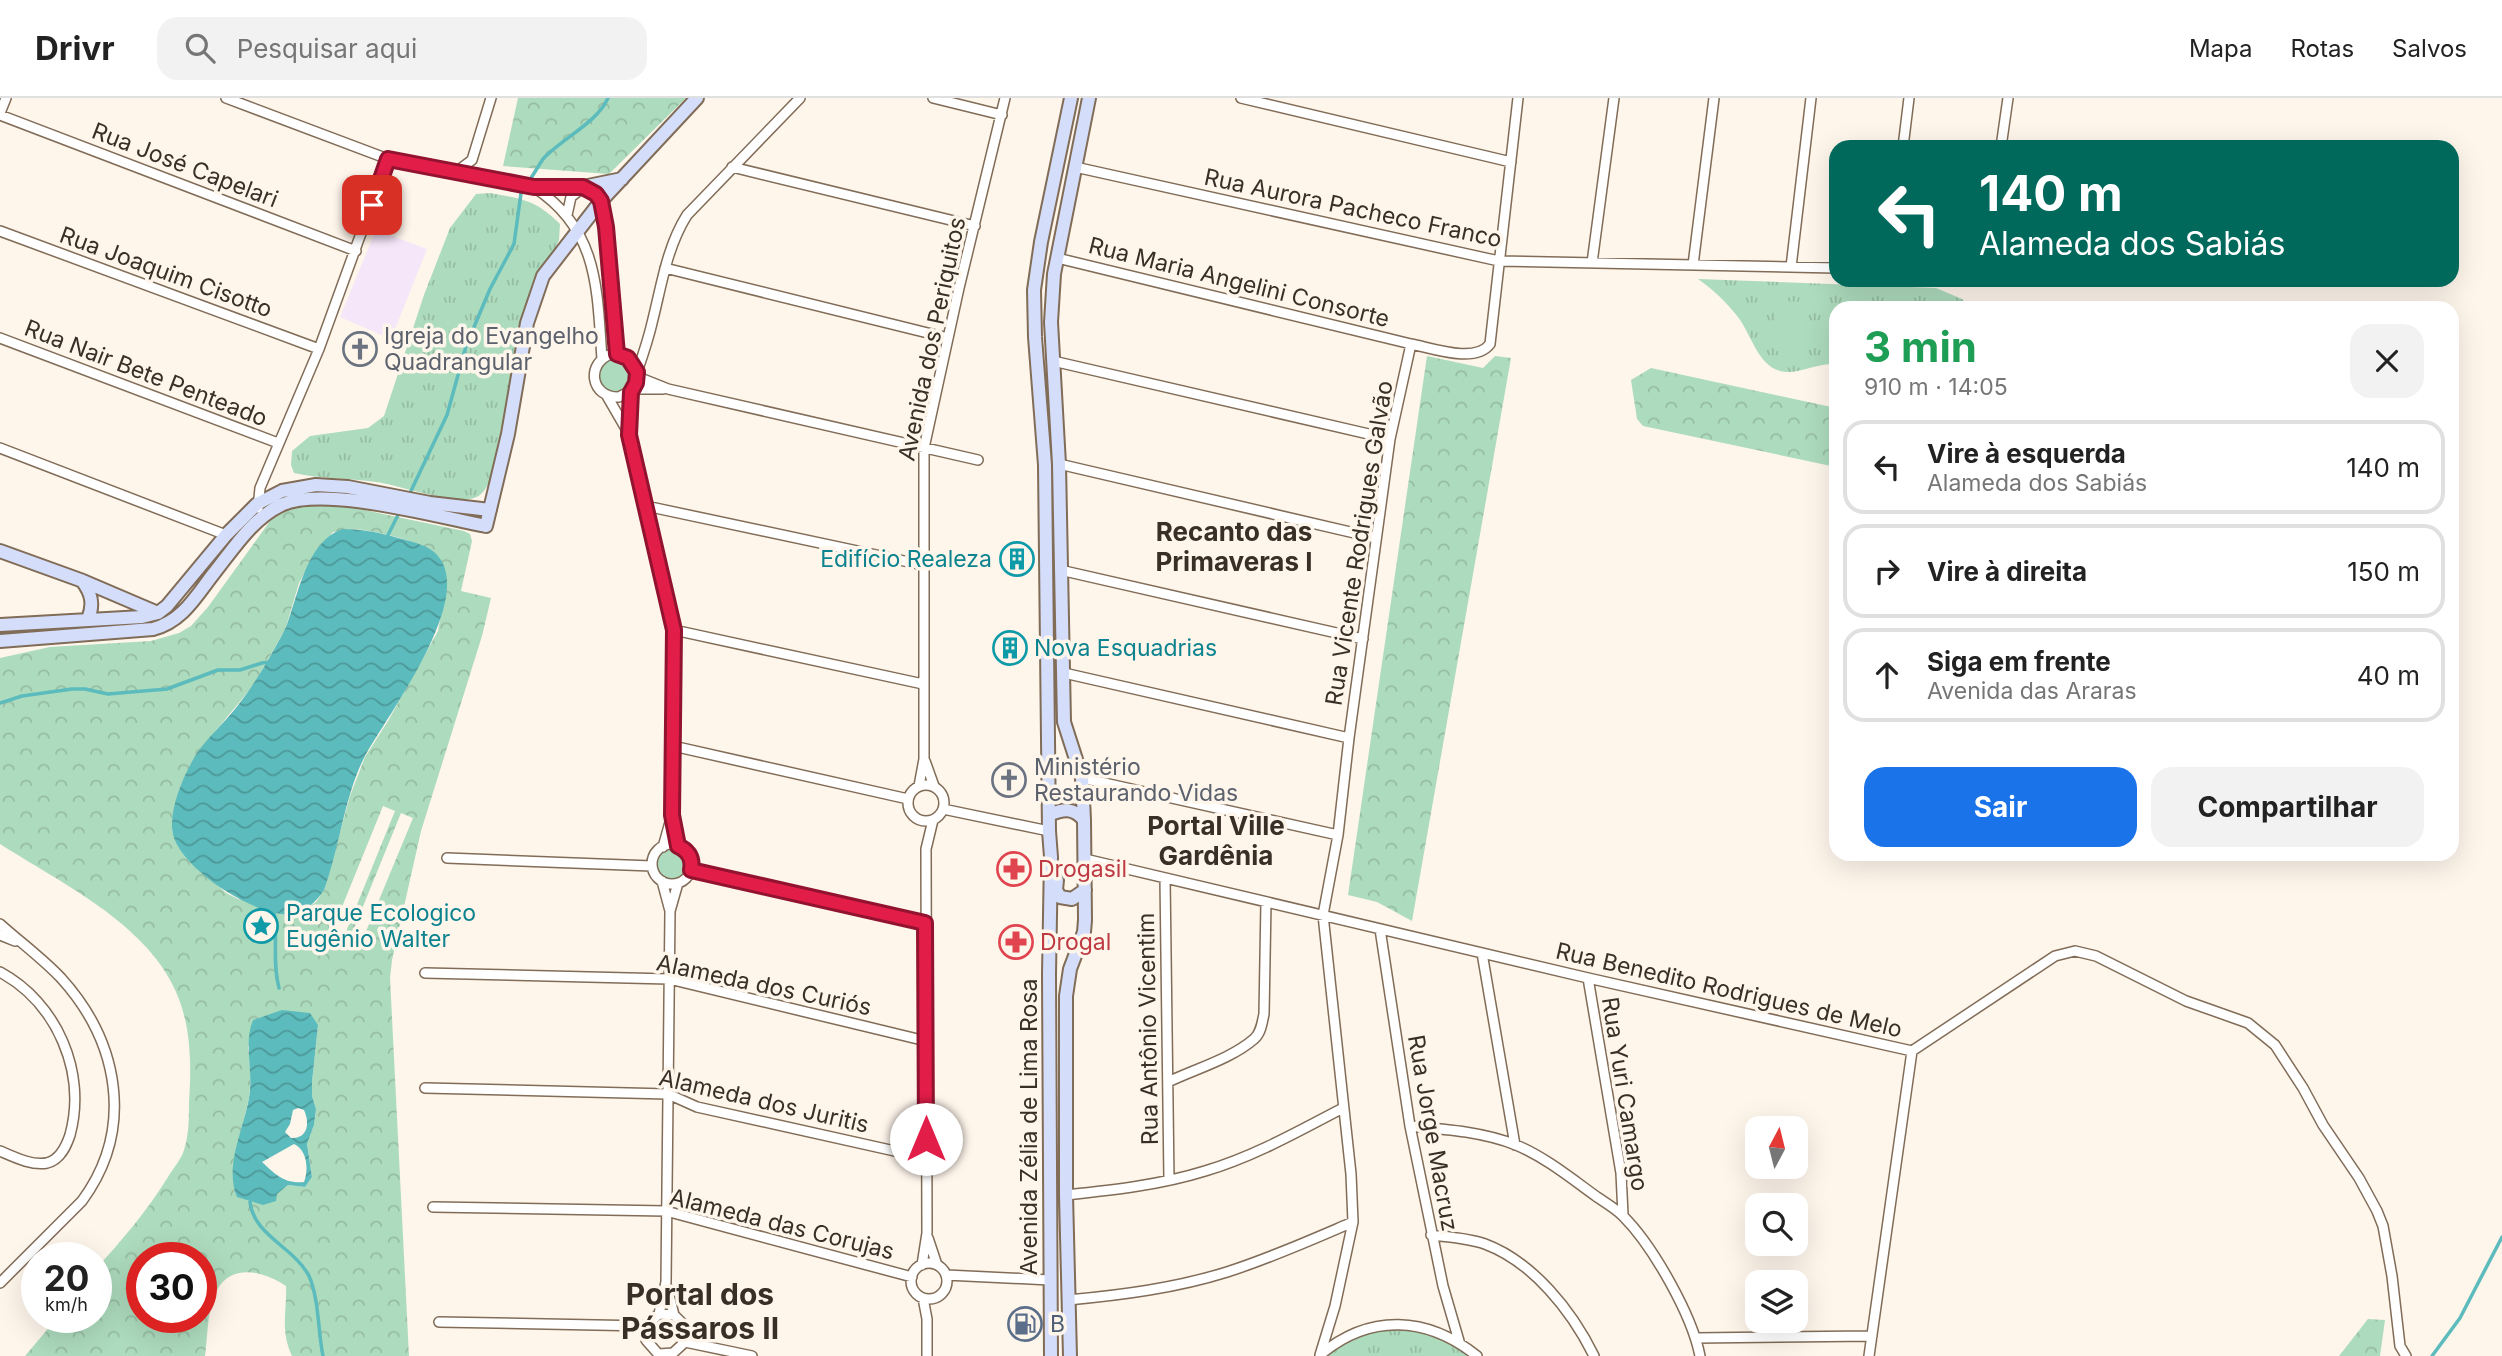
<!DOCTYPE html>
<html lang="pt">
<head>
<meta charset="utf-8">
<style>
  body { margin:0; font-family:Inter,sans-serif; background:#f2f2f2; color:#222; height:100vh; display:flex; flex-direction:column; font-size:26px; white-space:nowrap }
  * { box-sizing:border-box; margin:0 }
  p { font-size:23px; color:#767676 }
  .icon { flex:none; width:38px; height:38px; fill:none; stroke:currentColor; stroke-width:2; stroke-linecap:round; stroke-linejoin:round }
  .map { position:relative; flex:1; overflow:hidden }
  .side { position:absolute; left:1829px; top:203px; width:630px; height:560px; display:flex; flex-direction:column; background:#fff; border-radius:21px; box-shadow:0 7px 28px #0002 }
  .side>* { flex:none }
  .banner { position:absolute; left:1829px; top:42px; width:630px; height:147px; border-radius:21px; box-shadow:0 7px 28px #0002; background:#00695c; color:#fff; overflow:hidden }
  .needle { width:46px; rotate:7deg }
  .controls { position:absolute; left:1745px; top:1018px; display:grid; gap:14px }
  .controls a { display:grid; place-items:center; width:63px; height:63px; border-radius:14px; background:#fff; box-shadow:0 7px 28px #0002; font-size:35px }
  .speed { position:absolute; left:21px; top:1144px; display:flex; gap:14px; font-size:35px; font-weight:700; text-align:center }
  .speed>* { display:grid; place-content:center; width:91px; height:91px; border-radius:50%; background:#fff; box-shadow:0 7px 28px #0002; line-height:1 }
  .speed small { font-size:18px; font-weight:400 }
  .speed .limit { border:10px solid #d22; background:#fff; color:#111 }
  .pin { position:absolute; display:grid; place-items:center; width:60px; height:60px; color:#fff; margin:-30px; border-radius:14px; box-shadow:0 4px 10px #0006 }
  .me { position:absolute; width:77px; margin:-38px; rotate:0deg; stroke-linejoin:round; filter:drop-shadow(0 0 5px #0008) }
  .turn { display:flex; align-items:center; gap:24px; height:147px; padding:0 35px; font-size:32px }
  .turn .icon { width:91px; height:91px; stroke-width:2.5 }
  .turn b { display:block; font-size:49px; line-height:60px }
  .round { display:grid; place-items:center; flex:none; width:74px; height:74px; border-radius:21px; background:#f2f2f2 }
  .headline { display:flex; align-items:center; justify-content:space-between; height:119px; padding:0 35px }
  h1 { font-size:42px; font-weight:700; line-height:52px; color:#1e9e55 }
  .primary-button { display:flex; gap:14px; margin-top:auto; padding:14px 35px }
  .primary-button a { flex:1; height:80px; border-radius:21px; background:#1a73e8; color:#fff; font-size:28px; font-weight:700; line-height:80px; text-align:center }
  .primary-button a+a { background:#f2f2f2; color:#222 }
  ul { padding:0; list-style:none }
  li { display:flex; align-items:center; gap:21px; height:94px; margin:0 14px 10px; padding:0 21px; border:4px solid #e0e0e0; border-radius:21px }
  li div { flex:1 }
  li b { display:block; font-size:26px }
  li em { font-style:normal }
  header { display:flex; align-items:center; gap:42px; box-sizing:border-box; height:98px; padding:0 35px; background:#fff; border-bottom:2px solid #e0e0e0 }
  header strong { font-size:33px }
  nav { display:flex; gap:38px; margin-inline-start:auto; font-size:24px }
  .search { width:490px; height:63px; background:#f2f2f2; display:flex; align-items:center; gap:18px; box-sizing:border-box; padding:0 24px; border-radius:21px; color:#767676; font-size:26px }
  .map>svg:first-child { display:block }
</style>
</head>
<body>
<header>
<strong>Drivr</strong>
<div class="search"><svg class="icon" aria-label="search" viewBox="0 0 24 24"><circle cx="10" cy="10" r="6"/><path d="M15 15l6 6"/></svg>Pesquisar aqui</div>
<nav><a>Mapa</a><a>Rotas</a><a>Salvos</a></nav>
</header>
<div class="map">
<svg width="2502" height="1258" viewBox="0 0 2502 1258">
  <defs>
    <pattern id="grass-tufts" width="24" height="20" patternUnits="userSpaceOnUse" patternTransform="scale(1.75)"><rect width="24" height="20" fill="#addbbd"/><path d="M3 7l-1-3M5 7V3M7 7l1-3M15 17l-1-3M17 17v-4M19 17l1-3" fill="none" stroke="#96bca2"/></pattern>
    <pattern id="forest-crowns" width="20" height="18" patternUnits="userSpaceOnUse" patternTransform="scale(1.75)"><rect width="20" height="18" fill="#addbbd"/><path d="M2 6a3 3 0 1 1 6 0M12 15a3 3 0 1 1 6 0" fill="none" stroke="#96bca2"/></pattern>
    <pattern id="water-waves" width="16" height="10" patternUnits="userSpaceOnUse" patternTransform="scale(1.75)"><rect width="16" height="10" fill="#5cbbbc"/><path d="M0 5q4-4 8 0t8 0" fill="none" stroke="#4d9899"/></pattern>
  </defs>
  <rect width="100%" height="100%" fill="#fef5eb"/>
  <path fill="#f6e6f9" d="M376,132L427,151L391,241L340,219Z"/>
  <path fill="url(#grass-tufts)" d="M490,95C522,101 536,102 560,126L559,142L550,162L493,375C489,384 485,397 474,400C452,407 400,387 376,384C349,380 322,381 294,375L291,367L292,353L310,338L368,330L384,318L424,197L450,130L476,96Z
    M1698,181L1936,190L1962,201L1971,210H1836V266C1818,265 1800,275 1787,274C1759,273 1753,239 1738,219C1726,204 1714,192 1698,181Z
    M1399,1229L1446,1239L1472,1258H1328C1347,1238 1373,1232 1399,1229Z"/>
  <path fill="url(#forest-crowns)" fill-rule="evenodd" d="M518,0H686L609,76L503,68Z
    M1427,258L1483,270L1495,258L1511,260L1412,823L1377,804L1348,797Z
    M1651,270L1836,310V369L1643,328L1637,321L1631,282Z
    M331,405L464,433L470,436L472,443L461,493L491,500L482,538L421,733L392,862L390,880L409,1258H292C280,1232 287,1215 286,1188C265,1174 232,1164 217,1192C207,1210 208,1237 205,1258H25L57,1220H96V1171C122,1142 147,1113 168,1079C173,1070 181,1062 184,1052C189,1037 189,1019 189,1004C193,945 189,896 147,850C107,806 50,778 0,746V560L50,549L151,543L179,535L191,528L208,509L270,423L287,412L310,407ZM356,431C382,435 408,440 431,452L446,491L438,533L388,623L365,659L350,698L324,792L316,804L304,812L238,801L226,795L186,758L172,734L173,720L175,706L197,655L252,589L285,532L299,485L313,460L333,434ZM383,708L395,713L345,836L333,831ZM401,715L413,720L362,843L351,838ZM318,927L312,984V998L316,1011L314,1027L307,1046L312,1079L305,1089L288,1087L276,1096L235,1092C229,1063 242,1033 248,1004C252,986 250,966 248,948ZM142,1160H201V1220H142Z
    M2368,1221L2385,1222L2380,1258H2339Z"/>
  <path fill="#addbbd" d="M1776,203L1804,204L1802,254L1774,253Z
    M599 278a17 17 0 1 1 34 0a17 17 0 1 1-34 0Z
    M656 766a17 17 0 1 1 34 0a17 17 0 1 1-34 0Z"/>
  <path fill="url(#water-waves)" fill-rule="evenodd" d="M342,431C361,431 377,434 395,439C411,444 431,446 441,462C470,509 387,618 364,660C345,697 339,751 324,792C316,804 306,814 291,816C256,820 173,767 172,730C171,706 184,676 197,655C208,639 223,626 235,611C248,595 258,579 268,562C274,551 281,540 286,529C298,498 306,444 342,431Z
    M282,912L310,915L318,927L312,984V998L316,1011L314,1027L307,1046L312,1079L305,1089L288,1087L277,1096L276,1103L263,1107L237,1099C223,1065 247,1026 250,992C252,968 244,944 253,922ZM298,1010L304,1012C310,1025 308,1041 291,1040L285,1034L290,1026L293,1012ZM294,1046C307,1052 309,1071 304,1084C284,1086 275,1076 262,1064Z"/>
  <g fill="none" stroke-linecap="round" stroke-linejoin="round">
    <path stroke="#5cbbbc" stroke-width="3.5" d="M531,80C535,74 539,67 543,61C561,41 597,25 608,0
      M410,395L447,317L466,248L490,191L514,146L521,95
      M387,439L398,417
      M0,605L22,598L72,591H85L108,596L167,591L218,572H240L262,565L271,564
      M274,813C278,839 272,864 279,890
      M250,1104C254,1138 294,1149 309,1178C319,1200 318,1234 323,1258
      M2432,1258L2460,1220L2502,1139"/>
    <g stroke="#816c57" stroke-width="12">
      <path id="street" d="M226,0L388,61L534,89H583L591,92L601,103L606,129L617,256
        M933,0L1002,17
        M1241,0L1511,64
        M0,15L6,0
        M0,17L356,153
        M1903,49L1909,0
        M2001,49L2008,0
        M732,69L975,128
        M1075,69L1499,163L1836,170
        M456,74L472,62L491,0
        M535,90C599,132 597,192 602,261
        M567,117L571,99L582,90
        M0,133L319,251
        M1057,160L1411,246
        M1592,165L1614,0
        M1693,167L1714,0
        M1791,169L1811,0
        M665,170L948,240
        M0,240L278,345
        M1053,263L1390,341
        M637,274C643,257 649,239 653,221C662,185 667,149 687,117L800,0
        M638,279L668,291L978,362
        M634,291L637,274L628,260L611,256C585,266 591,300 619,299L634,291H663
        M607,298L629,336L633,350L674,532L672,717L663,749
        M629,335L631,294
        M0,350L226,437
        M1059,366L1376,440
        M646,408L923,467
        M258,410L260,390L319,251L388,61
        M1060,472L1363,541
        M674,532L923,586
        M1064,575L1349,640
        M673,648L908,701
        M925,663L934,688
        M1082,680L1338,737
        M908 705a18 18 0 1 1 36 0a18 18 0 1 1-36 0Z
        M919,688L924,661V350L959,190L1005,0
        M943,711L1049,733
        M673,719L679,748
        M652 766a20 20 0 1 1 40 0a20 20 0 1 1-40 0Z
        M447,760L652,768
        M1085,761L1588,880L1912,953L2055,858L2075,853L2096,858L2186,903L2248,925L2275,947L2303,990L2323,1027L2359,1080L2377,1113L2383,1128L2392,1178L2400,1248L2406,1258
        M691,772L925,825
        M1165,780L1169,1082
        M670,813L678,785
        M0,826C20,844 42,860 61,880C119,944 135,1031 82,1103L0,1185
        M1380,831L1410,1028L1443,1188L1459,1243
        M0,837L15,843
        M1482,855L1515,1047
        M0,874C57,905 87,974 70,1037C66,1049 60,1062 47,1065C32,1068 14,1059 0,1053
        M425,875L669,881L926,943
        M1588,880L1621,1075L1623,1117
        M1168,984C1195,971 1231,961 1254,941C1261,935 1262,925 1264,916L1266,804
        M425,990L668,996L697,1009L926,1060
        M1410,1028C1444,1031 1484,1034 1516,1047C1545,1059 1572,1081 1597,1099C1606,1105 1616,1111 1623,1118C1653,1148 1692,1217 1700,1258
        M1066,1097C1113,1092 1160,1087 1205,1073C1253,1059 1299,1033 1343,1010
        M433,1109L666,1113L912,1179
        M1431,1137C1449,1139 1468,1140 1485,1146C1533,1164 1572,1213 1594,1258
        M928,1140L937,1167
        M911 1183a18 18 0 1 1 36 0a18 18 0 1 1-36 0Z
        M922,1167L927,1135L926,751L933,722
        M946,1177L1050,1182
        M667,1189L674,1217
        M923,1200L927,1221V1258
        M1068,1202C1122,1197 1176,1190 1227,1174C1271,1160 1311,1142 1353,1124
        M659,1216L666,1184L670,813L662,783
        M439,1224L646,1228
        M1697,1240L1872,1238
        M685,1244L752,1258
        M659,1256L673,1255L685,1244V1228L674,1217L659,1216L646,1228V1242L660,1258
        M1320,1257L1335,1208L1353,1124L1351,1076L1323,817L1338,737L1349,640L1390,341L1411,246C1432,250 1475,266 1490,246L1518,0
        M1320,1257C1370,1215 1427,1218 1477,1258
        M1869,1258L1912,953"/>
    </g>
    <g stroke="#816c57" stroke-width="16">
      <path id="secondary" d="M583,89L622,81
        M0,453L83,483L158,515
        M83,484C92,496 94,507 88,521
        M0,527L142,519L158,515L167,508L226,437L257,406L282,393L316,387L348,389L430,405L490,412
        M0,543L153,531C183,523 196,498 214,475C234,450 252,421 281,407C324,387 438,419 486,428L508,336L527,225L543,178L601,103L697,0
        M1049,717C1063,711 1073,709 1084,722
        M1057,782L1056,792L1060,799L1072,801L1085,792
        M1051,1258L1049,876L1051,759L1049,733L1045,367L1035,239L1034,192L1041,144L1071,0
        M1070,1258L1066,1097V898L1070,871L1084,834L1085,822L1084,722L1082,680L1064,624L1059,366L1051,224L1054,176L1089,0"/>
    </g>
    <use href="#street" stroke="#fff" stroke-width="9"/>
    <use href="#secondary" stroke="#d4defa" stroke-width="12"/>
  </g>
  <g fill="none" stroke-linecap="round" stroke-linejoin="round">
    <g stroke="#92132f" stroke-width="18">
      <path id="route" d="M372,107L388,61L534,89H583L596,96L601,103L606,129L617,256L628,260L637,274L636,285L631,294L629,337L674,532L672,717L678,748C689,753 693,761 691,772L925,825L926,1041"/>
    </g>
    <use href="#route" stroke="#e11d48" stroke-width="12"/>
  </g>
  <defs>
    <g id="church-ring" transform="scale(1.75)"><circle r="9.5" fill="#fef5eb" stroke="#6b7280" stroke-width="1.5"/><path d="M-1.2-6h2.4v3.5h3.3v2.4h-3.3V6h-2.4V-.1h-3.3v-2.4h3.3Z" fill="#6b7280"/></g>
    <g id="building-ring" transform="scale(1.75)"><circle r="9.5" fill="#fef5eb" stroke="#0f9aa8" stroke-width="1.5"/><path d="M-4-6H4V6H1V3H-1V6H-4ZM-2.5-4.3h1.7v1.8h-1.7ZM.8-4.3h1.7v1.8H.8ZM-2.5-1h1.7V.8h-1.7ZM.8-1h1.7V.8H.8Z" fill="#0f9aa8"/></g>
    <g id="pharmacy-ring" transform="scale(1.75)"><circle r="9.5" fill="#fef5eb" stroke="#e0444e" stroke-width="1.5"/><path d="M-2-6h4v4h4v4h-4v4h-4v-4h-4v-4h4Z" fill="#e0444e"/></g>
    <g id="sight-ring" transform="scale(1.75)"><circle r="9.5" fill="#fef5eb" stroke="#0f9aa8" stroke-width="1.5"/><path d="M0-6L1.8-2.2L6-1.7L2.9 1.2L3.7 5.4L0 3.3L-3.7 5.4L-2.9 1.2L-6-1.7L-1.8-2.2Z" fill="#0f9aa8"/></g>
    <g id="fuel-ring" transform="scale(1.75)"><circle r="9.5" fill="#fef5eb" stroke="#5c6f8a" stroke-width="1.5"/><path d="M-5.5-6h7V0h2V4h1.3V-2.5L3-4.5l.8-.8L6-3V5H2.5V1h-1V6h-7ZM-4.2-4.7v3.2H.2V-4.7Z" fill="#5c6f8a"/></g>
  </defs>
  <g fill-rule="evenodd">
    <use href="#church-ring" x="360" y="251"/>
    <use href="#building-ring" x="1017" y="461"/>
    <use href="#building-ring" x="1010" y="550"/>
    <use href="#church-ring" x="1009" y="682"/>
    <use href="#pharmacy-ring" x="1014" y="771"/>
    <use href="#sight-ring" x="261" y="828"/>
    <use href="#pharmacy-ring" x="1016" y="844"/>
    <use href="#fuel-ring" x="1025" y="1226"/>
  </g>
  <g text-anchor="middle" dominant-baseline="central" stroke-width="7" stroke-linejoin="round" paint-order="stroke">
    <g font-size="23" fill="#382f26" stroke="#fef5eb">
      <text transform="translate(185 67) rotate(21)">Rua José Capelari</text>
      <text transform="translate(1353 110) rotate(12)">Rua Aurora Pacheco Franco</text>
      <text transform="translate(166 174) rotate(20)">Rua Joaquim Cisotto</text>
      <text transform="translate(1239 184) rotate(14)">Rua Maria Angelini Consorte</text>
      <text transform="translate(932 241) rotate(-78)">Avenida dos Periquitos</text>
      <text transform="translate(146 275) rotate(21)">Rua Nair Bete Penteado</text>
      <text transform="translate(1359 445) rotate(-81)">Rua Vicente Rodrigues Galvão</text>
      <text transform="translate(764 887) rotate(12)">Alameda dos Curiós</text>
      <text transform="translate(1729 892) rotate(13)">Rua Benedito Rodrigues de Melo</text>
      <text transform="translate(1148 931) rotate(-91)">Rua Antônio Vicentim</text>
      <text transform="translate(1625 996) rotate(81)">Rua Yuri Camargo</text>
      <text transform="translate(764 1003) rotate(13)">Alameda dos Juritis</text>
      <text transform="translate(1029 1029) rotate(-90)">Avenida Zélia de Lima Rosa</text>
      <text transform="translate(1433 1035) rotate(80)">Rua Jorge Macruz</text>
      <text transform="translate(782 1126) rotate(14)">Alameda das Corujas</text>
    </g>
    <g font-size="23" fill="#5b616d" stroke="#fef5eb" text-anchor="start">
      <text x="384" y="238">Igreja do Evangelho<tspan x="384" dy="26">Quadrangular</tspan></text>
      <text x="1034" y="669">Ministério<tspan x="1034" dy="26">Restaurando Vidas</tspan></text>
    </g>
    <g font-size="23" fill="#0d838f" stroke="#fef5eb" text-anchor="start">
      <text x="992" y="461" text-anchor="end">Edifício Realeza</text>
      <text x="1034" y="550">Nova Esquadrias</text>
      <text x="286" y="815">Parque Ecologico<tspan x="286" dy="26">Eugênio Walter</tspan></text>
    </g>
    <g font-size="23" fill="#be3a42" stroke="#fef5eb" text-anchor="start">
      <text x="1038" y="771">Drogasil</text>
      <text x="1040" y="844">Drogal</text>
    </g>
    <g font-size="23" fill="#4e5e75" stroke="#fef5eb" text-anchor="start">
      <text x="1050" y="1226">B</text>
    </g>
    <g font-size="26" font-weight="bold" fill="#382f26" stroke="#fef5eb">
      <text x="1234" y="433">Recanto das<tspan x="1234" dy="30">Primaveras I</tspan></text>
      <text x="1216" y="727">Portal Ville<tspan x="1216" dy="30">Gardênia</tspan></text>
    </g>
    <g font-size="30" font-weight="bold" fill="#382f26" stroke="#fef5eb">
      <text x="700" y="1196">Portal dos<tspan x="700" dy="34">Pássaros II</tspan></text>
    </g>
  </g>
</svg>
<div class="controls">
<a><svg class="needle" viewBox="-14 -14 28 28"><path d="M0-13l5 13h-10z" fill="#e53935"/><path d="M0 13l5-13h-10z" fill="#767676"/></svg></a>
<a><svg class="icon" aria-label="search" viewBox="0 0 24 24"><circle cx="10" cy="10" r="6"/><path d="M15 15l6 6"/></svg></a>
<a><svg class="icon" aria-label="layers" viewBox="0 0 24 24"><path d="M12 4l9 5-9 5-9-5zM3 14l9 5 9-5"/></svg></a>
</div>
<div class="speed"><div>20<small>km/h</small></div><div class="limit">30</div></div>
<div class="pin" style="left:372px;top:107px;background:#d93025"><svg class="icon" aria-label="arrive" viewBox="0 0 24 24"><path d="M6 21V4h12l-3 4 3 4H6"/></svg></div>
<svg class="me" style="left:926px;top:1041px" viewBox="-20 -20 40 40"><circle r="19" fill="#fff"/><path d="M0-13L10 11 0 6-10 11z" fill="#e11d48"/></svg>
<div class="banner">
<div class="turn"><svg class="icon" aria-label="left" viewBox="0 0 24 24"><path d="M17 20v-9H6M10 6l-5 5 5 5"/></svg><div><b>140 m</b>Alameda dos Sabiás</div></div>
</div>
<section class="side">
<div class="headline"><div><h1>3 min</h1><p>910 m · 14:05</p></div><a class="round"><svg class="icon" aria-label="close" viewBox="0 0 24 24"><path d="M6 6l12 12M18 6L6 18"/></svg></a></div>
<ul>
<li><svg class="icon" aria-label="left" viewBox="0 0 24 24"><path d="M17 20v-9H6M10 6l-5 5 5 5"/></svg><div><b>Vire à esquerda</b><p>Alameda dos Sabiás</p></div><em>140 m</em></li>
<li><svg class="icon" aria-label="right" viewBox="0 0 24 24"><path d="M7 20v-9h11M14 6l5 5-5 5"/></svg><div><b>Vire à direita</b></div><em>150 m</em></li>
<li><svg class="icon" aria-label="ahead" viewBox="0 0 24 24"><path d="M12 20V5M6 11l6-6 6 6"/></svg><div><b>Siga em frente</b><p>Avenida das Araras</p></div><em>40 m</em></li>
</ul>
<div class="primary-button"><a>Sair</a><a>Compartilhar</a></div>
</section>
</div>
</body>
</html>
